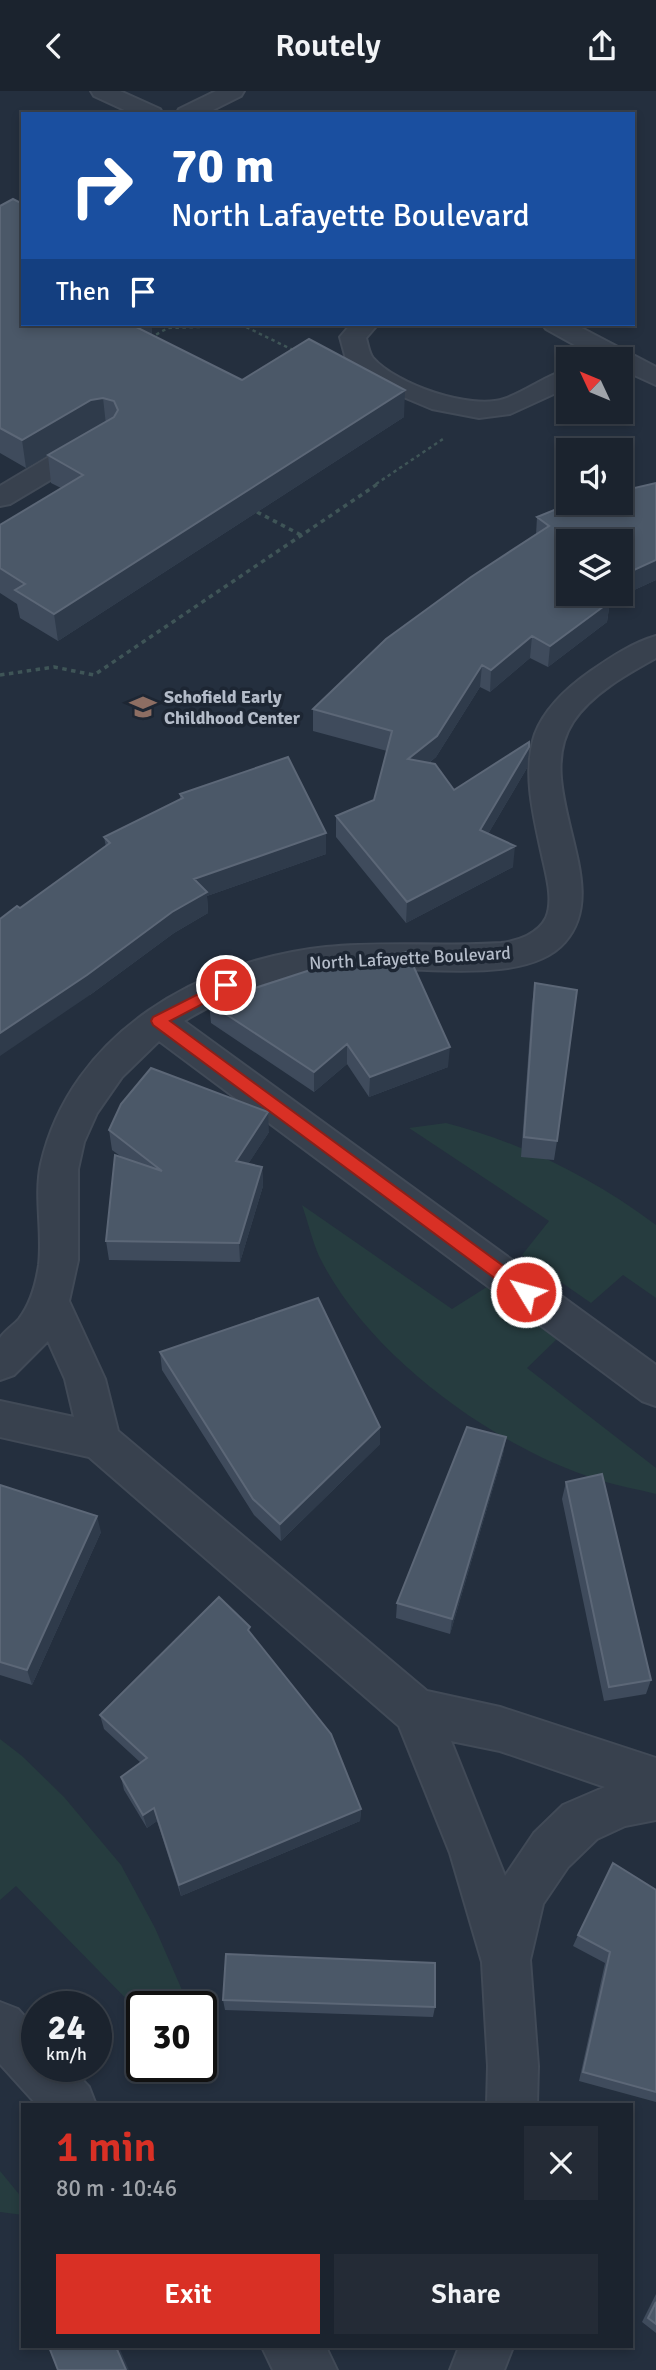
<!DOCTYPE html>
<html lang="en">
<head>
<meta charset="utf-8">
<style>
  body { margin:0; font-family:Signika,sans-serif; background:#242b36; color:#f1f3f6; height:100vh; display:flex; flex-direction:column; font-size:26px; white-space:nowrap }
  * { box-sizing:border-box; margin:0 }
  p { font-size:23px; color:#a0a4aa }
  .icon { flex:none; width:38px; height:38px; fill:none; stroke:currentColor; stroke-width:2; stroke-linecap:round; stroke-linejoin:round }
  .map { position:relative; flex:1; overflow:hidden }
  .sheet { position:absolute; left:21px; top:2012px; width:612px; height:245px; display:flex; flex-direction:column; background:#1b232e; border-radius:0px; box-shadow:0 4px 10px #0003,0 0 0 2px #39404a }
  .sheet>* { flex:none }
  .banner { position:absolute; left:21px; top:21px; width:614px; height:214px; border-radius:0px; box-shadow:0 4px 10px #0003,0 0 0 2px #39404a; background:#1a4fa0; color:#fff; overflow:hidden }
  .needle { width:46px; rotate:314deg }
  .fabs { position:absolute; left:556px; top:256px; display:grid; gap:14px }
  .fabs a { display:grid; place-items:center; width:77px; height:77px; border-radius:0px; background:#1b232e; box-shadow:0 4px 10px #0003,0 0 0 2px #39404a; font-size:35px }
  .speed { position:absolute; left:21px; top:1900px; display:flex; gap:14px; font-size:35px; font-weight:700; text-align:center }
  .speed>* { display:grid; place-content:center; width:91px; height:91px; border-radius:50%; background:#1b232e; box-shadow:0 4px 10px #0003,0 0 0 2px #39404a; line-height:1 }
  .speed small { font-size:18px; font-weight:400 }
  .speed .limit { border:4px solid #111; border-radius:10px; background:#fff; color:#111 }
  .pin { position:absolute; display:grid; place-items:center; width:60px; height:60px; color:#fff; margin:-30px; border:4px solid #fff; border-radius:50%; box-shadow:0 2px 7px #0007 }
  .me { position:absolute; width:77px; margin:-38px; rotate:307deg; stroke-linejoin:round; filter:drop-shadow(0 0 5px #0008) }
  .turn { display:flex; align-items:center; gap:24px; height:147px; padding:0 35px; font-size:32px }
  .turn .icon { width:91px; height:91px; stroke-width:2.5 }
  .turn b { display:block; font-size:49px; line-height:60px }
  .then { display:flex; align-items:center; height:66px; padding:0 35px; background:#0003; gap:14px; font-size:26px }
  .round { display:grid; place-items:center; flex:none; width:74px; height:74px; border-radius:0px; background:#242b36 }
  .summary { display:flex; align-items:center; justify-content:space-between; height:119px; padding:0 35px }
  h1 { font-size:42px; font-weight:600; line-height:52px; color:#d93025 }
  .cta { display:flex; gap:14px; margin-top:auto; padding:14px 35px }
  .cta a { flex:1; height:80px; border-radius:0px; background:#d93025; color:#fff; font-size:28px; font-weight:600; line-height:80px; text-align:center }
  .cta a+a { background:#242b36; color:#f1f3f6 }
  header { display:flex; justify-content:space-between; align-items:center; height:91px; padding:0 35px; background:#1b232e; font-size:32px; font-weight:600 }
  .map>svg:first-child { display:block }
</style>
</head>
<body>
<header><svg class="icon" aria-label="back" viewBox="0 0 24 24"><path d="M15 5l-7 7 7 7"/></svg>Routely<svg class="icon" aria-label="share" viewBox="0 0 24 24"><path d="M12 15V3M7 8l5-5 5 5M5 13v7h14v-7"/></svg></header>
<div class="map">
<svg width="656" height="2279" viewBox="0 0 656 2279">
  <rect width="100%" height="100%" fill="#242f3e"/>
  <path fill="#263c3f" d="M446,1032C523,1052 593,1087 656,1134V1207L623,1184L591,1212L522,1164L549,1130L409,1037Z
    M302,1114L452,1218L490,1194L559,1246L527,1277L656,1377V1403C637,1398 618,1395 599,1389C494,1356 368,1265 319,1165C312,1149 308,1131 302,1114Z
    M0,1648L22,1665L64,1706L121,1774L155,1837L182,1899L184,1916H142V1924L16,1795L0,1809Z
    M0,2080L23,2108V2124L0,2121Z"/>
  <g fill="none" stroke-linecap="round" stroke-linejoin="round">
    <g stroke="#414a57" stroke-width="4">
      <path id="minor" d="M91,0H120L160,18L163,23H133L94,5Z
        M216,0H244L241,5L205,23H176L179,18Z
        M351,233H378L366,247C368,254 369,262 373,267C397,294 470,319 504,308C527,300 546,284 569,278V296L510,323L479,327L432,318L370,292L346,268L340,246Z
        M542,233H574L656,276V294L621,278V268H600L546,238Z
        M94,343L104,345L108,351L104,357L10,413L0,415V395L84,345Z
        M656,545V567C627,583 591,603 573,631C530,697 616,793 565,851C530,892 435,877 386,878C354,879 323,881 291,886C253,893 217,910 184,930L656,1274V1315L642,1310L159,950L122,986L97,1022L84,1051L78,1078V1169L69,1210L105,1288L118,1340L427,1600L500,1616L656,1667V1729L625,1735L597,1748L568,1776L543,1813L530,1869L538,1975L537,2014H487L488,1975L482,1871L450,1762L399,1635L89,1366L0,1346V1310L74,1326L65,1288L48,1250L14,1284L0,1289C0,1281 0,1253 0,1247C4,1240 14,1234 19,1228C31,1212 36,1194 39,1174C43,1141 34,1105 41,1073C71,942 201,869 326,856C385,850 443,856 501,852C518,850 538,843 546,827C554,809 546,783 542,764C534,727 522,681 535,643C545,617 568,596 591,580C611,566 632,552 656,545ZM451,1650L500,1660L605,1696L563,1714L534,1742L505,1785Z
        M0,1911L18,1918L37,1939V1976H70L89,1996L96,2014H37L0,1973Z
        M262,2256H326L337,2279H273Z
        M459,2256H513L504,2279H450Z"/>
    </g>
    <path stroke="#3f5557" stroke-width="2.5" stroke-dasharray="3.5 3.5" stroke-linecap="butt" d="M240,233L295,260
      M150,247L168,237L293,233
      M376,393L443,348"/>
    <path stroke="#3f5557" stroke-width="3.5" stroke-dasharray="4.5 4.5" stroke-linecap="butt" d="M257,421L301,444
      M0,584L54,576L94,584L379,392"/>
    <use href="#minor" fill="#38414e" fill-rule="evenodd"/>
  </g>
  <path fill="#3f4b5c" d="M0,115L23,233H151L152,244L242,289L404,326L58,550L20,527L17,513L0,502V434L61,397L51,392L48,364L94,337L26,377L0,362Z
    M656,392V489L610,510L607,531L548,576L530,567L490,601L480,596L436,666L429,672L454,699L529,656L527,677L488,743L513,776L406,832L336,746V725L374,709L387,660L313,640V618L536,444L537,426L626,399Z
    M180,703L326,742V763L207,805L208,822L174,842L90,904L20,817L106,756L104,746L180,708Z
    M341,875L448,976L369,1006L347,973L314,1001L211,932L209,912Z
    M535,892L557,1050L554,1069L521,1066L532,913Z
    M109,1039L269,1041L248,1073L262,1076L263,1095L240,1171L109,1169L106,1150L123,1067L112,1059Z
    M160,1261L380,1336V1353L281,1450L254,1424L162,1279Z
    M506,1346L503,1363L450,1543L396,1527L397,1512Z
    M566,1391L651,1589L646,1603L604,1610L562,1408Z
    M0,1394L101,1441L32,1594L0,1584Z
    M251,1542L361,1718L360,1730L181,1805L157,1730L147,1737L124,1699L121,1686L141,1672L104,1638L100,1624Z
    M656,1799V2011L579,1990L605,1872L573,1855L578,1844Z
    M223,1909L435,1916L433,1926L225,1919Z
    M656,2203V2242L642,2231Z"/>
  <path fill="#2f3b4b" d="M145,233H151L153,256L138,237Z
    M405,299L404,326L58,550L54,523Z
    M103,307L106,334L94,337L26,377L22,349L91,309Z
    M656,469V489L610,510L607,531L548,576L550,555L590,502H621V485Z
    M532,545L530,567L490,601L491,579Z
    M482,574L480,596L436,666L407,689L408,668Z
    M529,656L527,677L478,760L480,739Z
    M326,742V763L207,805L208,822L174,842L90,904L0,965V942L194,788Z
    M515,755L513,776L406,832L407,811Z
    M347,953V973L314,1001V981Z
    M450,956L448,976L369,1006L370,986Z
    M268,1021L269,1041L237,1090L236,1070Z
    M262,1076L263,1095L240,1171L239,1152Z
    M380,1336V1353L281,1450L280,1433Z
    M506,1346L503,1363L450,1543L452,1528Z
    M97,1425L101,1441L32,1594L27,1579Z
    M154,1717L157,1730L147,1737L143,1724Z
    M361,1718L360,1730L181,1805L179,1794Z
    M116,2256H119L129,2279H126Z"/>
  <path fill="#4b5868" stroke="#5c6777" stroke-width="2" d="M13,108L23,113V233H145L138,237L242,289L309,248L405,299L54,523L15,499L25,493L0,477V434L83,384L48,364L114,326L118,319L114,310L103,307L91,309L22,349L0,337V115Z
    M656,392V469L621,485V450H569V502H596L611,510L550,555L532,545L491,579L482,574L437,645L408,668L435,673L454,699L529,651V656L480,739L515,755L407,811L336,725L374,709L392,640L313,618L386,548L471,486L549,435L537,426L574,411H621V394L626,399Z
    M288,666L326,742L194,788L207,801L172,821L87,884L0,942V828L17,815L20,817L110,752L104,746L183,707L180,703Z
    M407,861L450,956L370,986L347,953L314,981L209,912L338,870L341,875Z
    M535,892L577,899L557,1050L524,1046Z
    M151,977L268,1021L236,1070L262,1076L239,1152L106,1150L115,1064L162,1080L109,1039L121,1013Z
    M318,1207L380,1336L280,1433L253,1408L160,1261Z
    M467,1336L506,1346L452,1528L397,1512Z
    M602,1383L651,1589L609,1596L566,1391Z
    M0,1394L97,1425L27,1579L0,1571Z
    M219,1506L250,1536L248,1539L331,1643L361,1718L179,1794L154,1717L143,1724L121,1686L147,1667L100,1624Z
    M613,1772L656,1799V2001L583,1981L610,1861L578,1844Z
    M226,1863L435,1872V1916L223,1909Z
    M656,2211V2233L648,2227Z
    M49,2256H116L126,2279H58Z"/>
  <path fill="#d93025" stroke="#8d1f18" stroke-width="2" d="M226,889L231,890L234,894L231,898L170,930L532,1196L534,1201L532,1206H520L153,934L151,930L153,926Z"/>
  <defs>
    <g id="school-bare" transform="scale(2.1)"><path d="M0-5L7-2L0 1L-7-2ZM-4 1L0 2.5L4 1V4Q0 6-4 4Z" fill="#8d6e63" stroke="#1d2633" stroke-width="2.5" paint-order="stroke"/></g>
  </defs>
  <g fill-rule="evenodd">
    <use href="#school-bare" x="143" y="616"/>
  </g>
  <g text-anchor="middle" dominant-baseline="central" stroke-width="7" stroke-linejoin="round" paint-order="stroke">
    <g font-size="18" font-weight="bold" fill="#b4bcc9" stroke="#1d2633" text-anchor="start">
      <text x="164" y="606">Schofield Early<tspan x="164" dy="21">Childhood Center</tspan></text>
    </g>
    <g font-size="18" fill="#b4bcc9" stroke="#1d2633">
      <text transform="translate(410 867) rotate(-3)">North Lafayette Boulevard</text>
    </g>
  </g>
</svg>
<div class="fabs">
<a><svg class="needle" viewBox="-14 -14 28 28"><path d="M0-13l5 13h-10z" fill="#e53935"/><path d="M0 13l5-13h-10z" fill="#a0a4aa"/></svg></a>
<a><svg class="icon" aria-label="sound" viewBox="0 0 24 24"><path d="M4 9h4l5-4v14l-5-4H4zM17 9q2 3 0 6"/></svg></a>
<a><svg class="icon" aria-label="layers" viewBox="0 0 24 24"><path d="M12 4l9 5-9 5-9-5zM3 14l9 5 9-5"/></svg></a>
</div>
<div class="speed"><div>24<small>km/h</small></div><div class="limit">30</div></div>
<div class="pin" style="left:226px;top:894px;background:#d93025"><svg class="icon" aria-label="arrive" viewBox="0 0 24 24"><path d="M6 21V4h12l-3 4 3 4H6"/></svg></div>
<svg class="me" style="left:526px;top:1201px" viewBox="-20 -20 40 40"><circle r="17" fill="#d93025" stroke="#fff" stroke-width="3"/><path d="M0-11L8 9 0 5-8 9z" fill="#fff"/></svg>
<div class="banner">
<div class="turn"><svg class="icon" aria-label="right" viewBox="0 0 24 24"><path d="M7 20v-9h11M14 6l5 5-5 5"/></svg><div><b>70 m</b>North Lafayette Boulevard</div></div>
<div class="then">Then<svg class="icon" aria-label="arrive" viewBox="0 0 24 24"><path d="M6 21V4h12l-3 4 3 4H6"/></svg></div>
</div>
<section class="sheet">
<div class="summary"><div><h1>1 min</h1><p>80 m · 10:46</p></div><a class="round"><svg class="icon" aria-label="close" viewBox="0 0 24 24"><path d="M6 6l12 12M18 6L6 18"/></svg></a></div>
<div class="cta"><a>Exit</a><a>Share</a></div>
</section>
</div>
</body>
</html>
